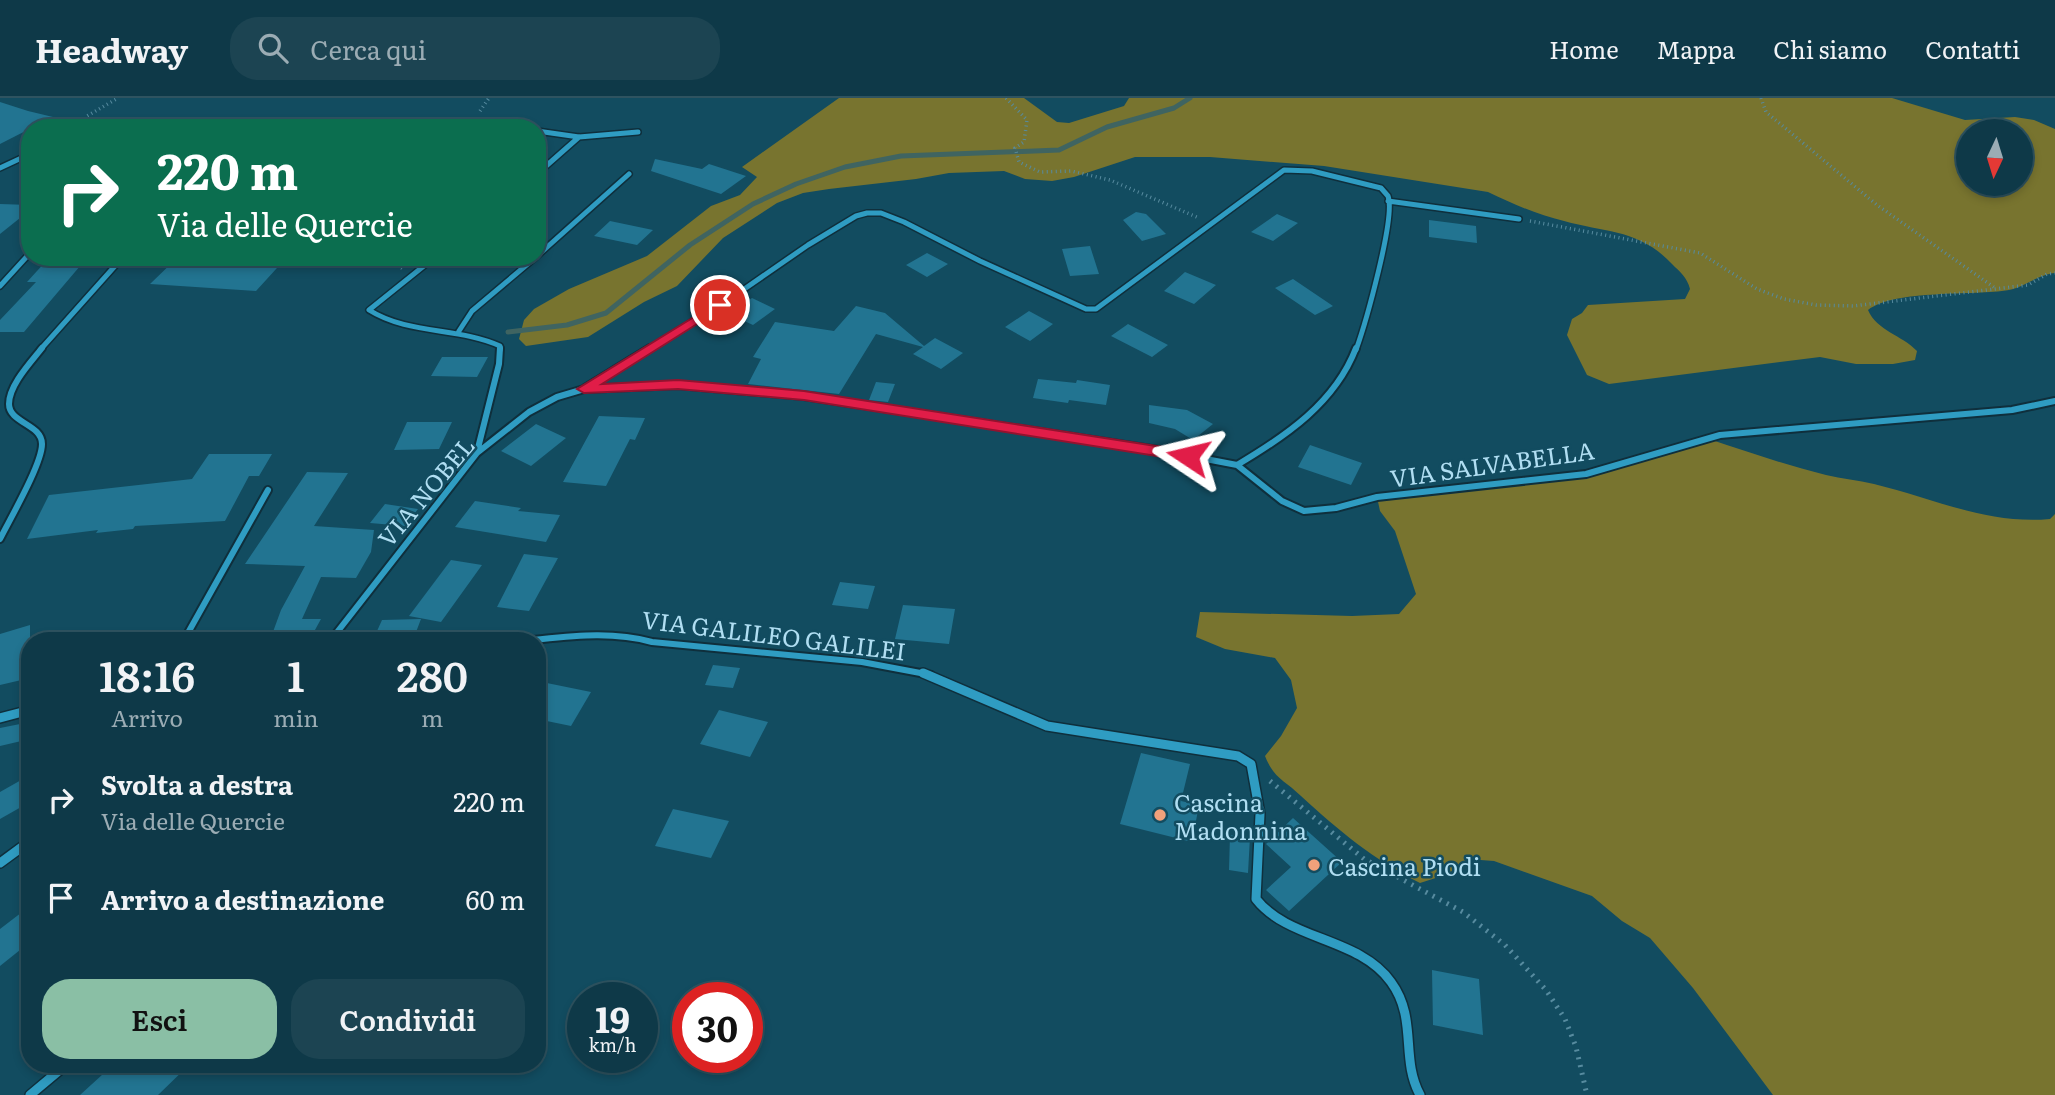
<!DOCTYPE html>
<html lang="it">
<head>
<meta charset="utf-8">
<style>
  body { margin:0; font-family:Literata,serif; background:#1c4452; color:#f1f3f6; height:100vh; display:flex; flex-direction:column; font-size:26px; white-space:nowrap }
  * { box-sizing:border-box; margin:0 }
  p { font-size:23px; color:#9bacb4 }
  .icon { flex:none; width:38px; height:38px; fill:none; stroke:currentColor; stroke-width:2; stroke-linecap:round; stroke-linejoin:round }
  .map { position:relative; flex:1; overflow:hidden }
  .details { position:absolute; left:21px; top:534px; width:525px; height:441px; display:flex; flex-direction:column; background:#0e3948; border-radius:28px; box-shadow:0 4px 10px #0003,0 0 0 2px #2e5360 }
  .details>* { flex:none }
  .top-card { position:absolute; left:21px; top:21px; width:525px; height:147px; border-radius:28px; box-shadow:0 4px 10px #0003,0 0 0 2px #2e5360; background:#0b6e4f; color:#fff; overflow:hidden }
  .needle { width:46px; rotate:184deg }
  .tools { position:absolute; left:1956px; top:21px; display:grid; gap:14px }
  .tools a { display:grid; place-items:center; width:77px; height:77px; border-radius:50%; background:#0e3948; box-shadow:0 4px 10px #0003,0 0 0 2px #2e5360; font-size:35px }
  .speed { position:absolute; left:567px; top:884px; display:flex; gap:14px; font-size:35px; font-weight:700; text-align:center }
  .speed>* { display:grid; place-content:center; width:91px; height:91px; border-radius:50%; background:#0e3948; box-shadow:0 4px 10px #0003,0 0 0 2px #2e5360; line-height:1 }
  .speed small { font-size:18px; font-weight:400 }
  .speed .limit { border:10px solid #d22; background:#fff; color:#111 }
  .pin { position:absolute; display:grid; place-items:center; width:60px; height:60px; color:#fff; margin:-30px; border:4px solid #fff; border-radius:50%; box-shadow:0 2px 7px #0007 }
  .me { position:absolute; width:77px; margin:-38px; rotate:280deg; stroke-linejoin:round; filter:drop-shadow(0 0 5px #0008) }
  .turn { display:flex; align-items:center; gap:24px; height:147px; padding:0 21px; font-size:32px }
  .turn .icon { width:91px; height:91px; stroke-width:2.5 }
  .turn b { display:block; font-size:49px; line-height:60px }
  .eta { display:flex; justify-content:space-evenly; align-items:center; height:119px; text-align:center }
  .eta b { font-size:42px; font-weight:600; line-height:49px }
  .button { display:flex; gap:14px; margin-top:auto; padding:14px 21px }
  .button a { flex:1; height:80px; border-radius:28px; background:#8abfa5; color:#111; font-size:28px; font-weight:600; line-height:80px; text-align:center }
  .button a+a { background:#1c4452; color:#f1f3f6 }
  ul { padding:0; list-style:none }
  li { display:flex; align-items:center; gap:21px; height:98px; padding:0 21px }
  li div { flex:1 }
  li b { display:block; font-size:26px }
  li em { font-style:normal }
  header { display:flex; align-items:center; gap:42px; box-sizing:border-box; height:98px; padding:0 35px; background:#0e3948; border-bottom:2px solid #2e5360 }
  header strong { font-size:33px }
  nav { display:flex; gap:38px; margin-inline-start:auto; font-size:24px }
  .search { width:490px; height:63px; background:#1c4452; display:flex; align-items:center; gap:18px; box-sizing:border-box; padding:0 24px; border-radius:28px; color:#9bacb4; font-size:26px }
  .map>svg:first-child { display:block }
</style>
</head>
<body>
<header>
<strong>Headway</strong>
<div class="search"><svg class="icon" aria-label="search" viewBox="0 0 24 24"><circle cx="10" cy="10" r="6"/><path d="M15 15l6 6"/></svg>Cerca qui</div>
<nav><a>Home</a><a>Mappa</a><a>Chi siamo</a><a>Contatti</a></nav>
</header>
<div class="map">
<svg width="2055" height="997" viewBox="0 0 2055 997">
  <rect width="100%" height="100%" fill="#124c60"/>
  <path fill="#78742f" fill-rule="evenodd" d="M839,0H1024L1057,24L1069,25L1124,8L1129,0H1892L1965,22L2015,19L2034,22L2055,31V175C2039,176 2025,189 2009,192C1973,198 1896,191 1868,212C1877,233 1902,237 1917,253L1915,262L1893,266H1856L1820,259L1609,286L1587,277L1567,237L1572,221L1582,215L1588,207L1685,201L1690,191C1687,179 1680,174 1672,166C1639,131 1607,135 1564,123C1538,117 1513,106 1488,94L1324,68L1210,59H1135L1074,79L1052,83L1025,81L1004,73L949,75L916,81L829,91L803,95L777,105L723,140L677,188L644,204L588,239L526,248L519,241L524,222L534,211L569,191L647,158L711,108L740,97L757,79L742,69ZM2021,33V86H1969V33Z
    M1709,341C1748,354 1786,367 1826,377C1842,381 1858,382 1874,386C1932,400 1989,427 2050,421L2055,416V997H1773L1693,890L1650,840L1622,823L1592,798L1494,763L1467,761L1448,776L1420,785C1373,761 1339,733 1301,698C1285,682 1274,681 1265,658L1281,638L1297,610L1291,582L1275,560L1225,551L1196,539L1200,514L1352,518L1399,516L1416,496L1395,433L1380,413L1377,399L1586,376Z"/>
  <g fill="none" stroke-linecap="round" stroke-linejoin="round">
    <path stroke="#3f6461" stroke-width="5" d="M508,234L567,227L606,215L690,147L753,106L796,86L845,69L901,58L1059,52L1107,29L1174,10L1190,0"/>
  </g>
  <path fill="#227491" d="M0,4L28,13L53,19L0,46Z
    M655,61L702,71L709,66L746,78L721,96L651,73Z
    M0,106L30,107V112L0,136Z
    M1136,114L1146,116L1166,136L1142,143L1123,122Z
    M1277,116L1298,125L1273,143L1251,134Z
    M1429,122L1476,128L1477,145L1429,139Z
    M610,123L653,132L637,147L594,138Z
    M1090,148L1099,176L1070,178L1062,151Z
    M927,155L948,166L927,179L906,167Z
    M178,159H287L256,193L150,186Z
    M86,161L24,234H0V222L36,184H27L47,162Z
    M1185,174L1216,187L1194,206L1164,193Z
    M1293,181L1333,208L1315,217L1275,190Z
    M752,200L775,211L753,227L729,216Z
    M856,208L885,215L924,248L935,240L963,255L941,271L913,256L923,249L876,236L839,296L748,286L761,261L753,259L775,224L834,233Z
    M1029,213L1053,226L1030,243L1005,229Z
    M1128,226L1168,247L1152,259L1111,238Z
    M442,259H488L477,279L431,278Z
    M1038,281L1076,285L1077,282L1110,287L1106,307L1069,302L1068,305L1033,300Z
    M876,284L895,286L888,304L869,302Z
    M1149,307L1187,312L1213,326L1193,342L1175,331L1149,325Z
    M599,318L645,320L635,342L630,341L606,388L563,384Z
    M407,324H452L439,351L394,352Z
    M536,326L566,340L531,368L501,353Z
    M1310,347L1362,365L1351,387L1298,369Z
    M209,356H272L259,378H249L225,423L135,428L133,431L96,435L98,432L27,441L49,397L192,381Z
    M307,374L348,375L314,428L374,432L371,454L356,480L321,479L302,521H321L310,541L270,542L281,512L305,468L245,466Z
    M475,403L521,410L518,413L560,417L546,444L455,429Z
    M385,406L418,411L405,428L370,425Z
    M524,456L558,460L529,513L497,509Z
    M451,462L482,467L441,524L409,518Z
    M840,484L875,488L868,511L832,507Z
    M903,507L955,511L949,546L895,541Z
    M421,521L413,542H373L382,522Z
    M30,527V580L0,587V536Z
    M713,567L740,570L733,590L705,587Z
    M537,583L591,594L571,628L537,621Z
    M719,612L768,624L750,659L700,646Z
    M30,624V641L0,648V630Z
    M1141,655L1190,666L1181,703L1199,707L1192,744L1120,726Z
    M30,677V704L0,721V694Z
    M673,711L729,723L711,760L655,748Z
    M1293,720L1342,764L1289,813L1266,792L1291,769L1266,746Z
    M1230,737L1250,739L1248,775L1229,772Z
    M30,808V844L0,868V831Z
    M1432,872L1479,881L1483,937L1433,927Z
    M114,966H190L158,997H80Z"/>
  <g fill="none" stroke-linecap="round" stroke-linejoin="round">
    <g stroke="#0f2f3c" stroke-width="8">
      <path id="street-far2" d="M407,30L475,23L525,30
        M537,33L579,39L638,34
        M0,70L30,56
        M537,76L579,39
        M1388,103L1519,121
        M537,158L629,76
        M435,159L369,212C409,237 458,229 500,248V252
        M0,188L30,155
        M459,233L472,213L536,159
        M40,252L123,159
        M647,252L740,194L808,147L856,118L867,115H881L904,124L980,163L1086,211H1096L1284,72L1312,73L1381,90C1381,90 1388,98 1388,98C1396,119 1365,227 1356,252"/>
    </g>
    <g stroke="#0f2f3c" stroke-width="10">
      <path id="street-far1" d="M585,290L650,250
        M477,354L499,266L500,250
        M1237,367C1286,338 1335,305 1356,250
        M0,441C10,421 42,366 42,346C42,326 9,325 9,306C9,287 31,264 42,250
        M184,542L268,392
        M331,542L477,355L529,314L557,299L584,291L678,287L804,298L1164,353L1237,367L1282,403L1304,413L1336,410L1377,399L1586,376L1720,337L2012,312L2055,303
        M532,542C573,538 612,533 652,544L862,564L931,577"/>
    </g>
    <g stroke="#0f2f3c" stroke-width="12">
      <path id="street" d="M923,575L1047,628L1238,658L1251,666L1260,716L1256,801C1289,843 1359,839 1391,884C1418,921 1400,960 1420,997
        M0,620L30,612
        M0,765L30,743
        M30,997L67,966"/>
    </g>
    <path stroke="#578b9f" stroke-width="3.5" stroke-dasharray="1 3.5" stroke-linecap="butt" d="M1006,0L1027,22L1024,44L1015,50L1019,64L1040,74L1071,73L1110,82L1199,120
      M1761,0L1766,14L1877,107L1995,190
      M480,13L489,0
      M82,30L87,18L118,0
      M1530,123L1700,155L1757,191L1784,201L1816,207L1853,208L2028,187L2047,176L2055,175
      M387,159L403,171"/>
    <path stroke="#578b9f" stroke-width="5" stroke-dasharray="2 6" stroke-linecap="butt" d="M1270,683L1364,761L1463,814L1505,847L1546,892L1565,921L1576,949L1587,997"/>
    <use href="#street-far2" stroke="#2f9cc2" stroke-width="5"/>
    <use href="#street-far1" stroke="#2f9cc2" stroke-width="6"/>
    <use href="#street" stroke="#2f9cc2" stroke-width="9"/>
  </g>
  <path fill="#e11d48" stroke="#92132f" stroke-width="2" d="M720,203L726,207L724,209L602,286L678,282L804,293L1188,353L1196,358L1188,363L804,302L678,291L584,295L577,291Z"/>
  <g fill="#f1a17b" stroke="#124c60" stroke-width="2.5">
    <circle cx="1160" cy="717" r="7"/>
    <circle cx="1314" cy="767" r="7"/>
  </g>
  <g text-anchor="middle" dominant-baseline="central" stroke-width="5" stroke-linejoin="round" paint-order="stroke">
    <g font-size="24" fill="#b0def2" stroke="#124c60">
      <text transform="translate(1492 365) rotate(-8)">VIA SALVABELLA</text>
      <text transform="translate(425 393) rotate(-50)">VIA NOBEL</text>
      <text transform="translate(774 536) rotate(7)">VIA GALILEO GALILEI</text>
    </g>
    <g font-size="24" fill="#b0def2" stroke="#124c60" text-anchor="start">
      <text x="1174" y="703">Cascina<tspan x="1174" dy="28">Madonnina</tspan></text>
      <text x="1328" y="767">Cascina Piodi</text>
    </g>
  </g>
</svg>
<div class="tools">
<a><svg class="needle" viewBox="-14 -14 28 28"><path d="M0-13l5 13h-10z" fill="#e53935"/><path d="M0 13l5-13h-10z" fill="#9bacb4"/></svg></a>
</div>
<div class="speed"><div>19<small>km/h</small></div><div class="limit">30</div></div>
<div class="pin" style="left:720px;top:207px;background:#d93025"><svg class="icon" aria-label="arrive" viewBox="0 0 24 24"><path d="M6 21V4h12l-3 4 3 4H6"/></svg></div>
<svg class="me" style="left:1188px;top:358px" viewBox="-20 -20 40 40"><path d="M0-17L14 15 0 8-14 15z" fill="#e11d48" stroke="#fff" stroke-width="4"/></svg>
<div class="top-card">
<div class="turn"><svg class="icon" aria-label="right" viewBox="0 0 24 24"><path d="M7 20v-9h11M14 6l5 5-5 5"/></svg><div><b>220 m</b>Via delle Quercie</div></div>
</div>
<section class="details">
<div class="eta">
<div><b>18:16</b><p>Arrivo</p></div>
<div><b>1</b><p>min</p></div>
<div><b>280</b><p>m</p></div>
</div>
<ul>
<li><svg class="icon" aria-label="right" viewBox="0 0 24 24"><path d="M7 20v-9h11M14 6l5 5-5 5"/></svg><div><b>Svolta a destra</b><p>Via delle Quercie</p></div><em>220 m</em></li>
<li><svg class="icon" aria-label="arrive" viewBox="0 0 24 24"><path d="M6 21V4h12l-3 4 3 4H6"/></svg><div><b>Arrivo a destinazione</b></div><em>60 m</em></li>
</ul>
<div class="button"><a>Esci</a><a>Condividi</a></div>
</section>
</div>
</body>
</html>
